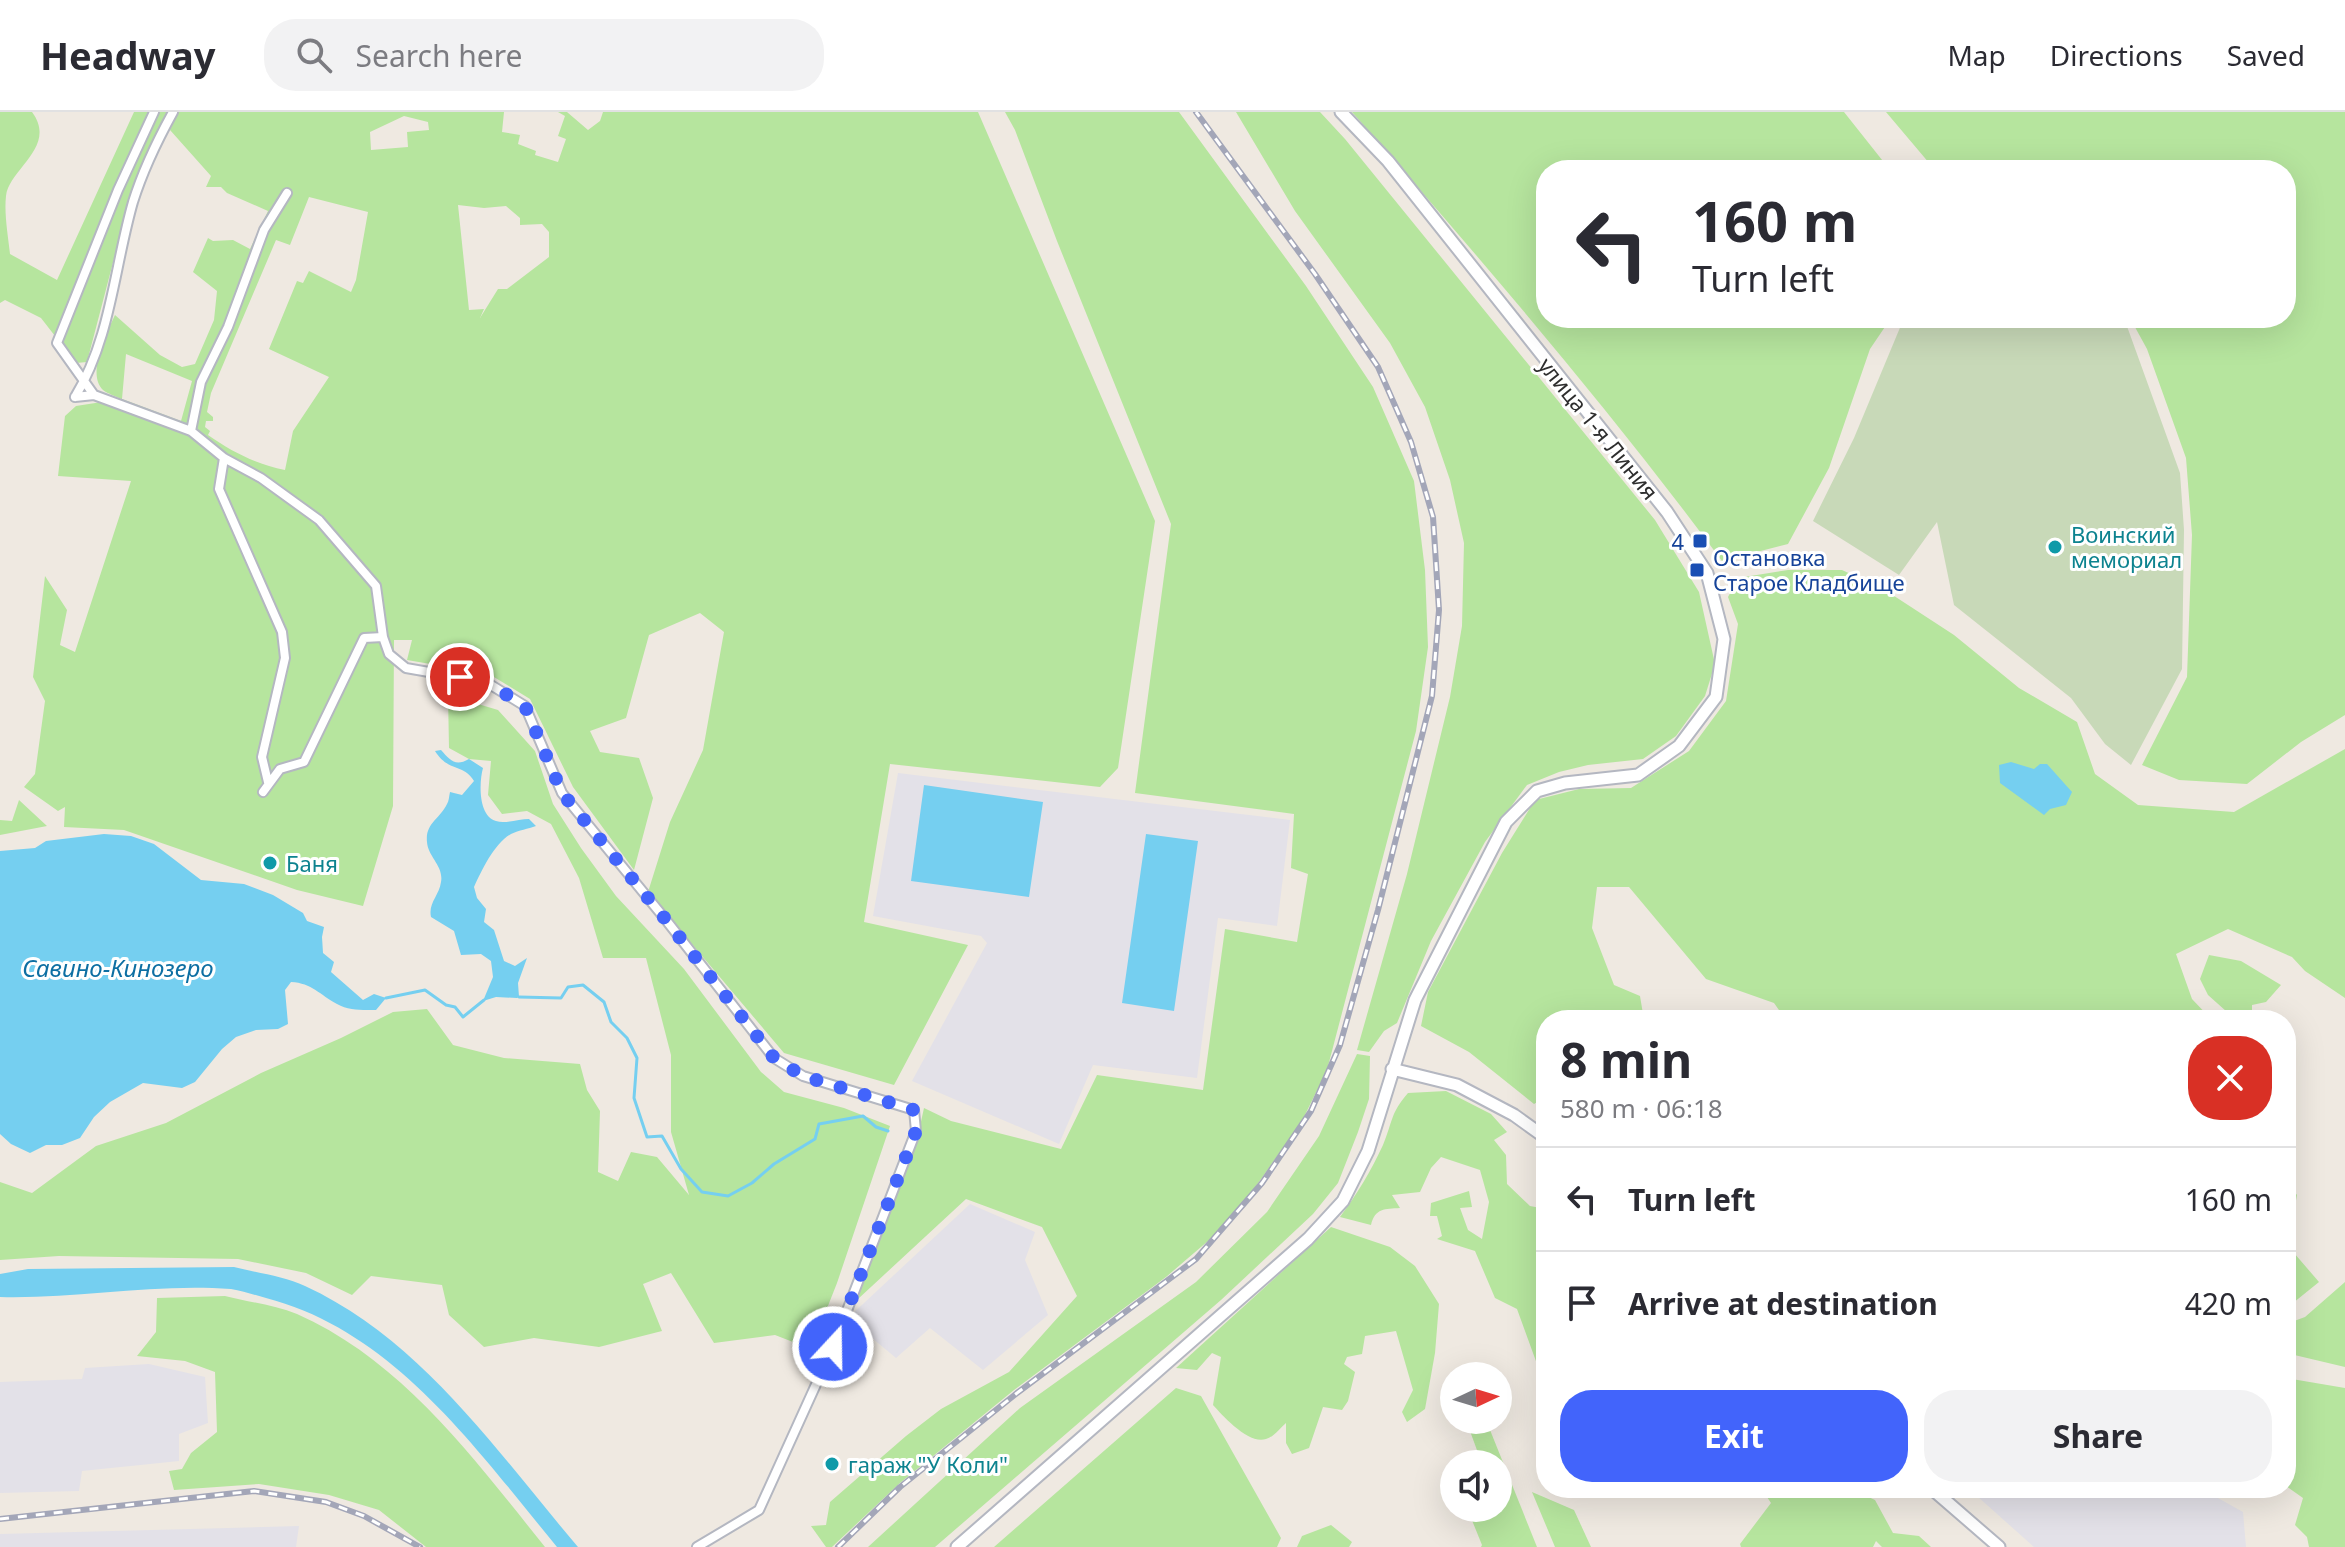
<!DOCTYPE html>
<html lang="en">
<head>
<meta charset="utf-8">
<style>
  body { margin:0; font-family:"Noto Sans",sans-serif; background:#f2f2f3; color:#2b2b33; height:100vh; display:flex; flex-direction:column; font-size:30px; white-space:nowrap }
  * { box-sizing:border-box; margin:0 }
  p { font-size:26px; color:#7c7c81 }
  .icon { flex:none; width:44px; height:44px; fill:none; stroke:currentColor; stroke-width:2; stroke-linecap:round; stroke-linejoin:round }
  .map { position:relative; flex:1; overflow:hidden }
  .sheet { position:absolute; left:1536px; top:898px; width:760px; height:488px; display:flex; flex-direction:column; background:#fff; border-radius:32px; box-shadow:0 8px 32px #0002 }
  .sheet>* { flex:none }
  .banner { position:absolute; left:1536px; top:48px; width:760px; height:168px; border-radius:32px; box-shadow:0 8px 32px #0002; background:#fff; color:#2b2b33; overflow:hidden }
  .needle { width:52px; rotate:86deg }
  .controls { position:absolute; left:1440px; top:1250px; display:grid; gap:16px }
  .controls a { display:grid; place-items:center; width:72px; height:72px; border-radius:50%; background:#fff; box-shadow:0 8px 32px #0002; font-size:40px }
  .pin { position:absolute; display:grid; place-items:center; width:68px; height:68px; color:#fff; margin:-34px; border:4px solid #fff; border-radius:50%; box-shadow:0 2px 8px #0007 }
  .me { position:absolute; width:88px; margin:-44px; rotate:21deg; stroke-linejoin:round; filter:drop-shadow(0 0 6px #0008) }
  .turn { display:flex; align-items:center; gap:28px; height:168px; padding:0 24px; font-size:36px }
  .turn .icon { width:104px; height:104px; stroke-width:2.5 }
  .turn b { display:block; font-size:56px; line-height:68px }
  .round { display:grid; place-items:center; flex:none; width:84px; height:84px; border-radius:32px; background:#f2f2f3 }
  .head { display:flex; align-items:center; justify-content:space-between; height:136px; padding:0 24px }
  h1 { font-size:48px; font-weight:700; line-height:60px }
  .primary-button { display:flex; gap:16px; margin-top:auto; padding:16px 24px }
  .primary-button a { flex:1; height:92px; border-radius:32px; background:#4264fb; color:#fff; font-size:32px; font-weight:700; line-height:92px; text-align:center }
  .primary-button a+a { background:#f2f2f3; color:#2b2b33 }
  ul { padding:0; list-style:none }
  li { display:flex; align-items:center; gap:24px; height:104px; padding:0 24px; border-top:2px solid #e1e1e2 }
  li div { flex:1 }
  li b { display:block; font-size:30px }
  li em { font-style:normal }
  header { display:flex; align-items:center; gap:48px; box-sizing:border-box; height:112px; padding:0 40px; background:#fff; border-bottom:2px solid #e1e1e2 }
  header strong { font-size:38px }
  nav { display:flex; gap:44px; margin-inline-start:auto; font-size:28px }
  .search { width:560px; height:72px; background:#f2f2f3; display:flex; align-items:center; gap:20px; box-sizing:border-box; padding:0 28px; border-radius:32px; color:#7c7c81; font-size:30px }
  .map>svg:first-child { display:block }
</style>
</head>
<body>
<header>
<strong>Headway</strong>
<div class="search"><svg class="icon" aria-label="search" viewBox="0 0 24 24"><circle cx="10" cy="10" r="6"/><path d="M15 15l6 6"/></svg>Search here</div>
<nav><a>Map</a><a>Directions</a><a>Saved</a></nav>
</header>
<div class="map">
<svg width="2345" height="1435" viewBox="0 0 2345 1435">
  <rect width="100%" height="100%" fill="#efe9e1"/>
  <path fill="#e3e1e8" d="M898,661L1290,708L1277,814L1218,806L1197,966L1093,953L1059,1032L912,969L987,831L981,824L873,804Z
    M970,1092L1035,1120L1025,1148L1048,1203L983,1258L930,1216L896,1246L848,1206Z
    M149,1252L205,1265L208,1311L179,1322V1349L82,1359L79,1379L0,1381V1270L82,1267L85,1256Z
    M1968,1376H2200L2243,1400L2246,1435H2034Z
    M299,1414L296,1435H0V1422Z"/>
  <path fill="#b6e59e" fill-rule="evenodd" d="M0,0H32C58,35 9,57 6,84C4,102 8,123 10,142L57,168L134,0H170L148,37L127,97L87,250L76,251L41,206L5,188L0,191Z
    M178,0H504L502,20L520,23L518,32L536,39L535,43L558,50L566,27L558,24L565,4L558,0H567L588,18L600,9L603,0H978L1155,409L1118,656L1100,675L890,652L864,810L968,833L894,973L784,941L648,780L670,710L703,638L724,520L700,501L649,523L626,606L590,619L600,640L639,646L653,686L634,758L573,675L530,587L489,562L407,548L412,528H394L393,694L363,794L297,778L124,718L64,715L65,695L58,699L24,675L35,662L45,589L33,565L45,464L67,498L60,533L75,540L131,369L58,364L65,304L76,294L121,287C116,284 108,282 103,278C86,262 107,220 115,203L160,243L182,255L195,252L214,208L217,179L193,160L208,126L213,129L233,128L250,137L268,99L227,81L221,75H206L211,64L170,18ZM404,4L428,10L429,18L407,20L408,35L371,38L370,20ZM309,85L368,100L356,168L351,180L309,159L303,171L297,169L269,237L329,265L293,319L285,358C256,352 232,340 208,323L210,319L205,315L206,309H213V305L207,300L211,281L276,128L290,133ZM458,93L484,96L506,94L520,106V113L542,112L549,120V145L507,177H498L480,206L484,197L469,198ZM126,242L192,269L181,309L122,287Z
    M1005,0H1179L1306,174L1373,275L1414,369L1425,458L1428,535L1416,619L1327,958L1302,1009L1254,1077L1215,1123L1166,1165L1014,1278L900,1371L832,1435H826L811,1414L826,1413L830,1390L906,1324L941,1297L1009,1260L1077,1184L1042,1115L966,1087L858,1187L855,1185L916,1032L924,996L951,1009L1061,1037L1097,963L1203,978L1225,817L1297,830L1308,762L1291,756L1294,702L1135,681L1171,412L1057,129L1015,18Z
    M1236,0H1320L1345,27L1655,408L1699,480L1715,552L1705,584L1676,624L1643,647L1588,653L1559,660L1527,673L1485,730L1431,829L1397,911L1384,919L1369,940L1357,938L1407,762L1450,585L1462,514L1464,431L1450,368L1425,295L1390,231L1295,99Z
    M1352,0H1844L1890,58H1546V206H1891L1870,237L1829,356L1788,432L1722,449C1607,294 1480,146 1352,0Z
    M1886,0H2345V603L2301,630L2247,672L2179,668L2142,653L2187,565L2192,423L2186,346L2147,237L2130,206H2286V58H1935Z
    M1788,458H1842L1885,478L1954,523L2019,576L2077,610L2095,662L2138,693L2234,700L2345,637V886L2305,859L2292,845L2228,817L2176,842L2192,887L2212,908H1786L1774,891L1706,867L1629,775H1597L1592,816L1614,873L1640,884L1644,908H1546V985L1534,992L1469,940L1421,914L1428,880L1502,741L1535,688L1579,677L1631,676L1689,639L1726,589L1738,512L1728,485L1738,466Z
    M448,583L498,598L535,639L553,692L581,736L616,784L684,857L761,960L784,980L844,996L890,1014L837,1171L811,1237L775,1223L714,1231L671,1161L643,1172L662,1219L599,1235L534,1226L484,1235L449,1203L442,1173L371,1164L352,1183L306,1161L238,1147L59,1144L0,1148V1070L32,1081L96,1034L166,1011L261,961L341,926L393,900L427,897L453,933L504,946L580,952L587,978L600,999L598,1060L618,1069L631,1040L657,1045L689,1083L671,1020V943L646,846H603L579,766L551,712L527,699L502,702L488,683L491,649L469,647L449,636Z
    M19,688L47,714L0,723V708L12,709Z
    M2209,843L2241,849L2281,873L2266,890L2252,893V908H2236L2208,883L2200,867Z
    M1357,942L1370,944L1369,987L1358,1020L1338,1071L1313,1102L1221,1188L935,1435H868L1020,1296L1196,1170L1267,1100L1319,1024Z
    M1446,979L1491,1002L1507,1020L1494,1028L1506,1043L1507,1072L1530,1094L1546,1097V1264L1537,1252L1517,1197L1495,1186L1475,1139L1437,1127L1442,1124L1437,1104H1430L1431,1091L1469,1079L1472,1095L1460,1096L1468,1118L1482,1127L1489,1090L1480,1058L1441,1045L1431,1056L1420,1080L1392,1083L1400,1096C1385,1097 1375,1096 1371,1113L1340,1105C1357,1082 1371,1059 1383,1033C1393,1009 1390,1002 1408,981Z
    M2286,1069L2297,1083L2288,1134L2319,1170L2293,1191L2286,1192Z
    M1331,1115L1390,1135L1415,1154L1439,1192L1435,1241L1425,1297L1407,1310L1402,1300L1413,1278L1396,1219L1365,1224L1362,1242L1347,1245L1344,1252L1355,1260L1348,1289L1342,1298L1323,1295L1309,1336L1292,1342L1286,1331V1311C1280,1316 1274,1325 1266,1327C1249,1333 1223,1304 1213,1293L1221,1245L1212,1241L1197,1258L1176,1256Z
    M2345,1170V1255L2286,1241V1212L2305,1205Z
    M225,1184C248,1190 275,1193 297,1202C403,1249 474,1347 545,1435H426L379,1398L329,1383L259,1372L174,1378L169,1359L182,1357L191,1341L217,1320L215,1260L185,1249L137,1244L156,1220L157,1186Z
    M2286,1266L2345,1276V1435H2309L2307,1425L2295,1413L2303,1386L2286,1374Z
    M1176,1276L1201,1284L1281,1426L1277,1435H994Z
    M1466,1308H1486L1537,1435H1481L1482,1433L1467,1396H1498V1352H1482Z
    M1761,1376H1849L1875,1388L1893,1421L1919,1424L1931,1435H1882L1876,1429L1873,1435H1741L1740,1432L1771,1391Z
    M1532,1380L1574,1398L1591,1435H1555Z
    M1331,1413L1352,1430L1349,1435H1297L1302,1424Z"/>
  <path fill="#c8d9b8" d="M1904,206H2124L2180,361L2184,418L2182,557L2131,653L2105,632L2071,586L1954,493L1937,410L1899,463L1813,409L1854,326Z"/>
  <path fill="#75cff0" d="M441,638C450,648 455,655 469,647L483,656C479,670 478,704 496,709C505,712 519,707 529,707L536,714C528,717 519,718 511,722C494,732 482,758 474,775L477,786L486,797L484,810L494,818L504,849L515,854L527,846L518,871L519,885L517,886L496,885L483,889L493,865L491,849L481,842L461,843L454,819L431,805C428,791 439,784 441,770C444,754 428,745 427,730C425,711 440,707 447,692C449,689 449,684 450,680L462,683L474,669C463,651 449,661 435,639Z
    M2011,650L2034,657L2040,652H2047L2072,680L2066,693L2050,697L2044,703L2000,671L1999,653Z
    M924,673L1043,690L1029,785L911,769Z
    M104,722L131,724L154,732L201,768L244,772L273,783L303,801L307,809L324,815L322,825L323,841L334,850L331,860L363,888L374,882L386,886L376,898C363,898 349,899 337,892C320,883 312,871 291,870L285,878L288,912L278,917L256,918L236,925L222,937L195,970L182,976L143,971L110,990L94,1005L80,1026L62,1033H46L30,1041L11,1032L0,1022V739L35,736L46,729Z
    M1146,722L1198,729L1174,899L1122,891Z
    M234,1155C257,1161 284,1164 305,1174C422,1228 497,1340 578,1435H557C477,1338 394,1219 266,1186C255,1183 243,1179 231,1177C155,1171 76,1187 0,1185V1162L28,1157Z"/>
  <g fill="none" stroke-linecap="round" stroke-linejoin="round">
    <path stroke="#75cff0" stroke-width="3" d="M519,885L561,886L568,875L583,873L604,890L611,910L627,926L637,946L634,986L647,1025L662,1024L681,1057L702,1080L728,1084L752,1071L774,1052L815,1027L819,1012L863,1004L876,1015L888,1019
      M386,886L425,878L446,893L455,895L463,905L484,888"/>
    <g stroke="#b4b7c1" stroke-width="12">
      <path id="street" d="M94,283L57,231L118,78L154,0
        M75,285L94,283L191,319L224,346L261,366L319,408L376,474L383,525L389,542L406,556L486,570L525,594L562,681L666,808L774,946L803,964L914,998L916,1019L833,1235L759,1398L697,1435
        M75,285C111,226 114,156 133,90C143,58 157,29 173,0
        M191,319L201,270L228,215L264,118L287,81
        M224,346L219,377L282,520L285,546L262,645L268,670
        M263,680L280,657L304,650L364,526L383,525"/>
    </g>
    <g stroke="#b4b7c1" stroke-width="15">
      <path id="secondary" d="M1392,957L1457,973L1514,1003L1546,1026
        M1931,1376L1999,1435
        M957,1435L1308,1127L1343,1089L1368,1039L1415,888L1506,710L1537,679L1565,671L1638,663L1679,634L1716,585L1724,527L1707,461L1667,400L1388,49L1341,0"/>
    </g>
    <use href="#street" stroke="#fff" stroke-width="8"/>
    <use href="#secondary" stroke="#fff" stroke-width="11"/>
    <g stroke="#a3a6b8" stroke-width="6">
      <path id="rail" d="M0,1407L254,1379L326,1390L364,1404L420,1435
        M838,1435L900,1375L1017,1281L1196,1147L1262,1071L1311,999L1340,933L1378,798L1432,584L1439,498L1433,405L1411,330L1378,255L1315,162L1196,0"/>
    </g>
    <use href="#rail" stroke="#fff" stroke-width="3" stroke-dasharray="9" stroke-linecap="butt"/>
  </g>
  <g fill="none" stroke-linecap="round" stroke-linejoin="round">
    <path stroke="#4264fb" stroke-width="14" stroke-dasharray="0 25.2" d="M460,565L486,570L525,594L562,681L666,808L774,946L803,964L914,998L916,1019L833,1235"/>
  </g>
  <g fill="#1a4fb4" stroke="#fff" stroke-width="3">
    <rect x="1692" y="421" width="16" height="16" rx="4"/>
    <rect x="1689" y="450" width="16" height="16" rx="4"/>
  </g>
  <g fill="#0f9aa8" stroke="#fff" stroke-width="3">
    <circle cx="2055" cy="435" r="8"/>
    <circle cx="270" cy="751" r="8"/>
    <circle cx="832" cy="1352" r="8"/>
  </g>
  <g text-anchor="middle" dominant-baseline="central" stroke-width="6" stroke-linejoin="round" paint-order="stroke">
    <g font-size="22" fill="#2e2e2e" stroke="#fff">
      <text transform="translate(1599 316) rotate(51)">улица 1-я Линия</text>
    </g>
    <g font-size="22" fill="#0d838f" stroke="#fff" text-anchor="start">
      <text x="2071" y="422">Воинский<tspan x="2071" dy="25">мемориал</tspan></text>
      <text x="286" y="751">Баня</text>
      <text x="848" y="1352">гараж "У Коли"</text>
    </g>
    <g font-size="22" fill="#164399" stroke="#fff" text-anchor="end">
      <text x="1684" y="429">4</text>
      <text x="1713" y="445" text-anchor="start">Остановка<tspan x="1713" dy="25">Старое Кладбище</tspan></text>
    </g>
    <g font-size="24" font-style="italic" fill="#0d6fa3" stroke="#fff">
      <text x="118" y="855">Савино-Кинозеро</text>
    </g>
  </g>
</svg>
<div class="controls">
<a><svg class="needle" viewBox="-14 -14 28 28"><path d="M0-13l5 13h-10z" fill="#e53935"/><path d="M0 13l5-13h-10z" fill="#7c7c81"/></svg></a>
<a><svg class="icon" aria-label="sound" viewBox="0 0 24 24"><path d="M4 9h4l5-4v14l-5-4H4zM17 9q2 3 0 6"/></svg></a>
</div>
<div class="pin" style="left:460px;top:565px;background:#d93025"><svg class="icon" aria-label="arrive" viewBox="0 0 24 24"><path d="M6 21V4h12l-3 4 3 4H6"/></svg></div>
<svg class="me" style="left:833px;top:1235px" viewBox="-20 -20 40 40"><circle r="17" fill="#4264fb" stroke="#fff" stroke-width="3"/><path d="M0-11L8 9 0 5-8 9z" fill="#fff"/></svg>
<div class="banner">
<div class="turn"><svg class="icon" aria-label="left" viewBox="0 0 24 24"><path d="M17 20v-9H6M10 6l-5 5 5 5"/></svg><div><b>160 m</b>Turn left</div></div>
</div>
<section class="sheet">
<div class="head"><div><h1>8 min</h1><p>580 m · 06:18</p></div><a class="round" style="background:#d93025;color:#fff"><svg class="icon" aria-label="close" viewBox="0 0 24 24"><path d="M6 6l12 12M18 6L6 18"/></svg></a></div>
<ul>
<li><svg class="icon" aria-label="left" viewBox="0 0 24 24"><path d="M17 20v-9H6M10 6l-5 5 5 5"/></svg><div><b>Turn left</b></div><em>160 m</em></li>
<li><svg class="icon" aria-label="arrive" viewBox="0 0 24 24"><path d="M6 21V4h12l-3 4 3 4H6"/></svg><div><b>Arrive at destination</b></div><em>420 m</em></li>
</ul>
<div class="primary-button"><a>Exit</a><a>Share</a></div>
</section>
</div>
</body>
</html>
